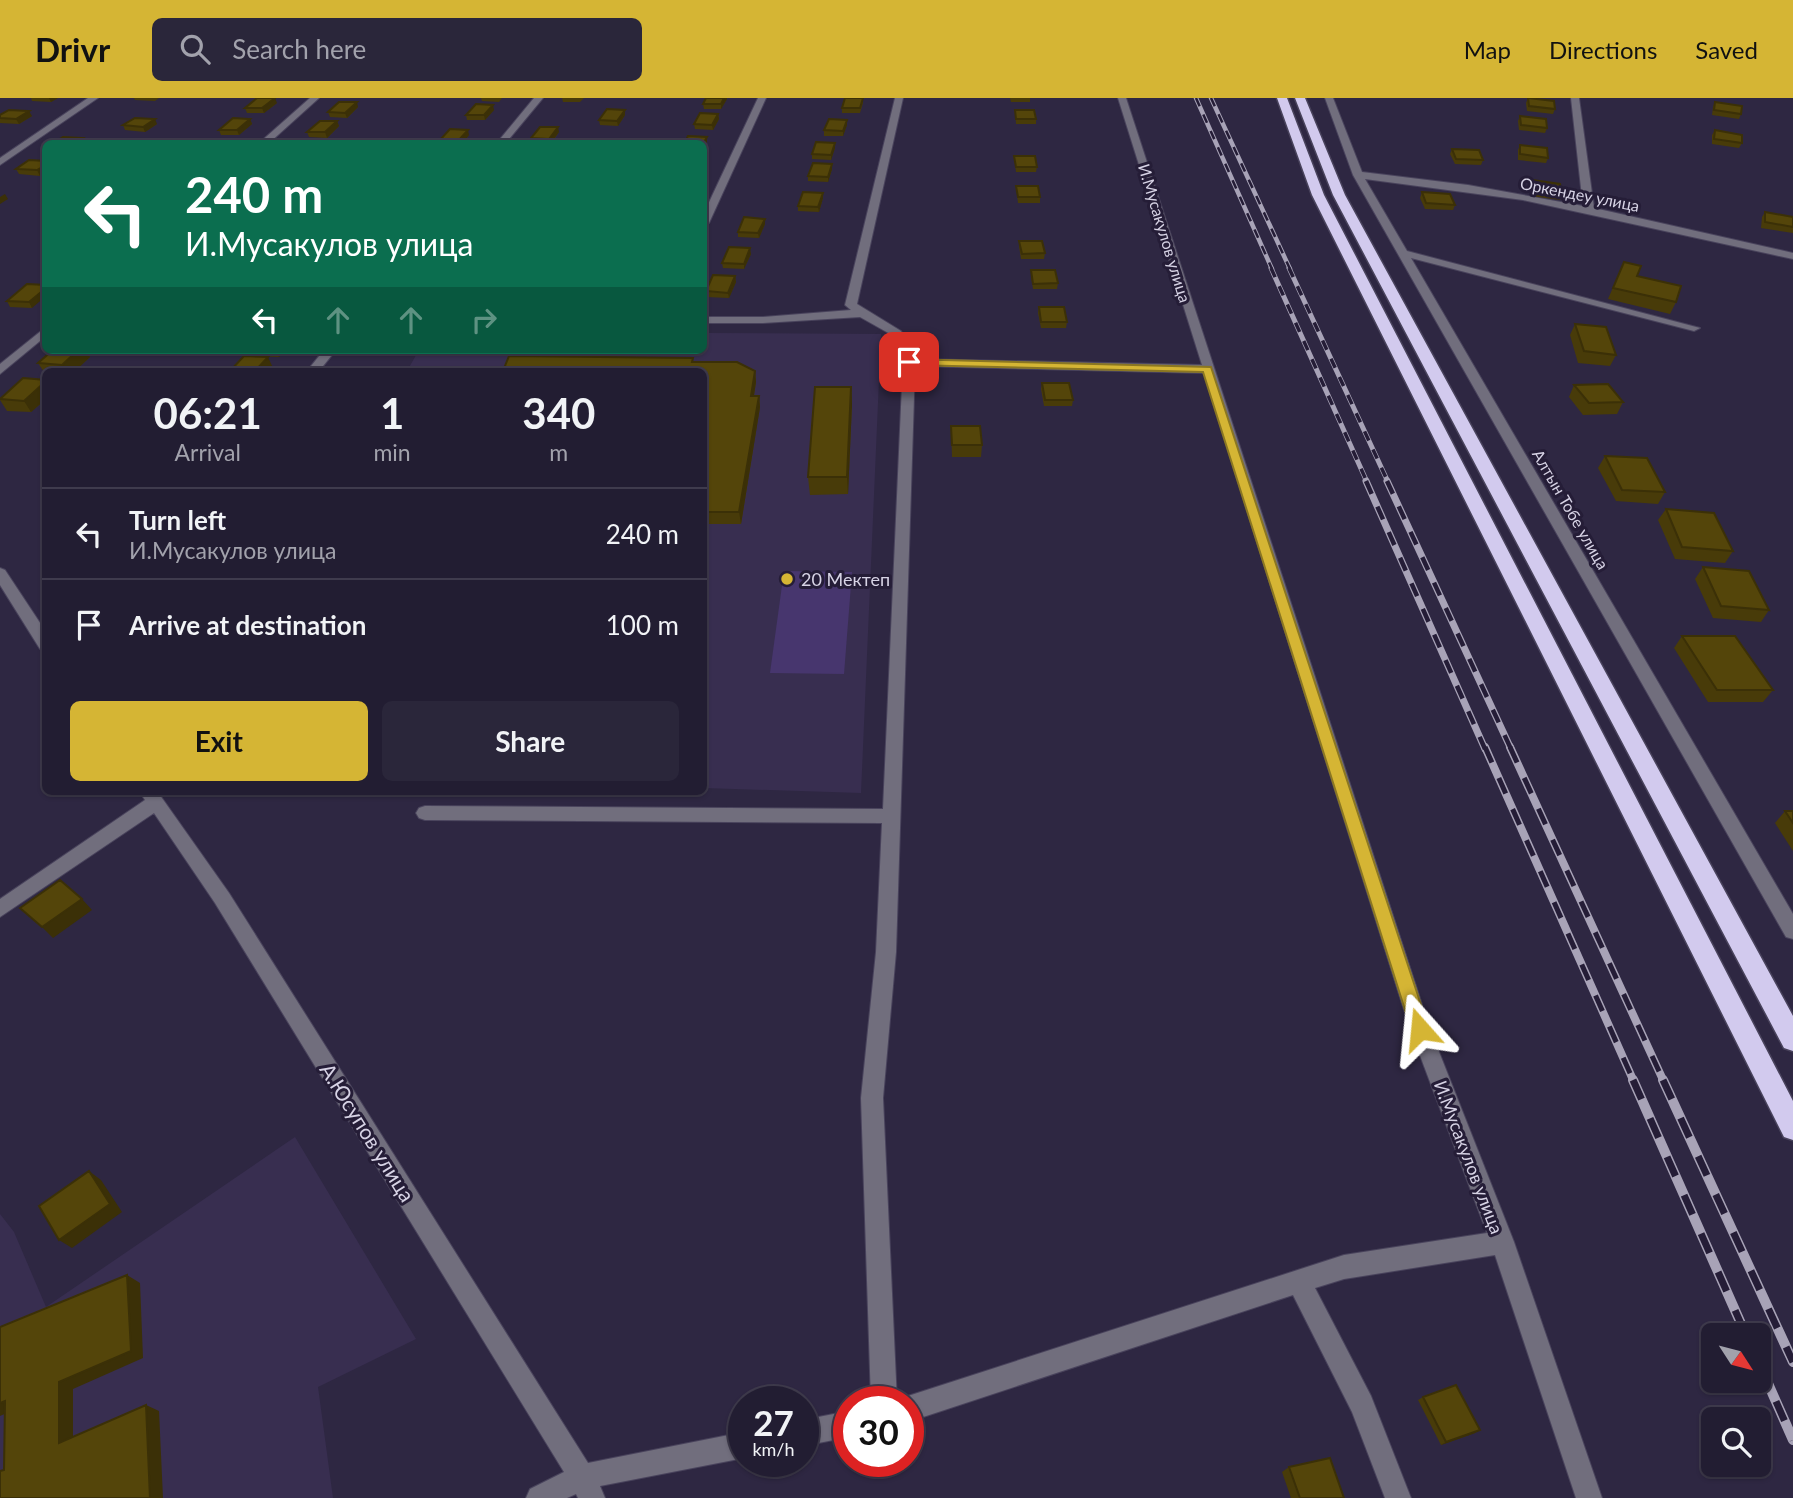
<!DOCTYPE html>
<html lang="en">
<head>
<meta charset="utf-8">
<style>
  body { margin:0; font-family:Lato,sans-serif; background:#2a263a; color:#f1f3f6; height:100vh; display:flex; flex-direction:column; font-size:26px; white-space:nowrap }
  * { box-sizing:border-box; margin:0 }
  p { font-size:23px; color:#a2a2ac }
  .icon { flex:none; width:38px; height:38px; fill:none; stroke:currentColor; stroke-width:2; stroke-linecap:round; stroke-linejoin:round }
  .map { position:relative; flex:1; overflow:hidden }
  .panel { position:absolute; left:42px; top:270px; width:665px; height:427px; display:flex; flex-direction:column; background:#221d32; border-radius:10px; box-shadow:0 2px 5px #0004,0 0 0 2px #3f3b4d }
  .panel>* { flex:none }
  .top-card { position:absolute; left:42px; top:42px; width:665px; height:214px; border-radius:10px; box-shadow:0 2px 5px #0004,0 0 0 2px #3f3b4d; background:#0b6e4f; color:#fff; overflow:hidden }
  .needle { width:46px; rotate:126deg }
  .fabs { position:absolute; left:1701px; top:1225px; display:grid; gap:14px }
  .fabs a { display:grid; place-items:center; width:70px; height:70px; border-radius:10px; background:#221d32; box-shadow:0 2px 5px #0004,0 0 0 2px #3f3b4d; font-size:35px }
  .speed { position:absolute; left:728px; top:1288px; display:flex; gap:14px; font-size:35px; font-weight:700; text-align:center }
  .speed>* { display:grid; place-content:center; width:91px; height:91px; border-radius:50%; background:#221d32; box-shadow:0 2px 5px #0004,0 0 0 2px #3f3b4d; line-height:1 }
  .speed small { font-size:18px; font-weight:400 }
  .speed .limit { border:10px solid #d22; background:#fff; color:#111 }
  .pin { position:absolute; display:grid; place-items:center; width:60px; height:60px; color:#fff; margin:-30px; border-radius:14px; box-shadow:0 4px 10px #0006 }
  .me { position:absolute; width:77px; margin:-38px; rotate:342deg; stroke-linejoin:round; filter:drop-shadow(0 0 5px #0008) }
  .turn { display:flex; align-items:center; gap:24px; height:147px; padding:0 28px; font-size:32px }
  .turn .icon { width:91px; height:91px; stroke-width:2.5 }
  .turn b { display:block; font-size:49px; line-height:60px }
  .lanes { display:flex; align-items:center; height:66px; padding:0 28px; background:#0003; justify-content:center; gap:35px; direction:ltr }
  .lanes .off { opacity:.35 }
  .eta { display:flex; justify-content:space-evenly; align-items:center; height:119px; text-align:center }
  .eta b { font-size:42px; font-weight:700; line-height:49px }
  .primary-button { display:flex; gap:14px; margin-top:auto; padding:14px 28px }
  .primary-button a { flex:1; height:80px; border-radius:10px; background:#d5b534; color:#111; font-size:28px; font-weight:700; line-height:80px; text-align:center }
  .primary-button a+a { background:#2a263a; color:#f1f3f6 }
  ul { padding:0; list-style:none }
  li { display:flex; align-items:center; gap:21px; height:91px; padding:0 28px; border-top:2px solid #3f3b4d }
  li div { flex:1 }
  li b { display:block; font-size:26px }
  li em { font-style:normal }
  header { display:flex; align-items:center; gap:42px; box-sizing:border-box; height:98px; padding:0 35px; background:#d5b534; color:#111 }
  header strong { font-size:33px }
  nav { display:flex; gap:38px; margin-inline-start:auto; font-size:24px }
  .search { width:490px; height:63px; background:#2a263a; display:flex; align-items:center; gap:18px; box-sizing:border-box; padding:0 24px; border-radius:10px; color:#a2a2ac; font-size:26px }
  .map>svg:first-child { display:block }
</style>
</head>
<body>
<header>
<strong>Drivr</strong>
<div class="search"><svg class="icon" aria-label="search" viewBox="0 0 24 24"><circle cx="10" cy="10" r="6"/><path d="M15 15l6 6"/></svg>Search here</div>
<nav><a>Map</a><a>Directions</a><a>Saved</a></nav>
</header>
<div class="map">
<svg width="1793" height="1400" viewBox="0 0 1793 1400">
  <rect width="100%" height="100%" fill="#2e2742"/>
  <path fill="#382e50" d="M704,235L881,236L861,695L704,690V273H407L419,252H704Z
    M295,1039L416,1241L318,1289L333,1400H0V1116L14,1134L46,1209Z"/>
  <path fill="#47366e" d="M784,473L852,474L844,576L770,575Z"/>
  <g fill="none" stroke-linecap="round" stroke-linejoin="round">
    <g stroke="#49435c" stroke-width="2">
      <path id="minor" d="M88,0H98L0,67V60Z
        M310,0H319L268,46H258Z
        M534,0H543L505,46H496Z
        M758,0H766L709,125L704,128V115Z
        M895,0H903L857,206L901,233L914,261L1202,267L1118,0H1126L1430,931L1514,1144L1602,1400H1576L1495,1157L1344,1181L1315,1190L1371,1298L1411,1400H1385L1352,1314L1293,1197L908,1324V1304H898L908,1298L1344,1157L1487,1135L1410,931L1204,275L915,268L896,854L883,1000L897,1304H871L861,1000L876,854L882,725L425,722L419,720L416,715L419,710L425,708L883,711L903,264L892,237L860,219L763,225H704V219H763L851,212L845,207Z
        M1325,0H1333L1362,74L1468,87L1583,108L1571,0H1579L1594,110L1793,155V161L1523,102L1365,81L1407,153L1700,230L1694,233L1411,160L1793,816V841L1786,839L1353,77Z
        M46,229V238L0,276V266Z
        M324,252H336L319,273H307Z
        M0,470L5,472L46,534V552L40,551L0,487Z
        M139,693H157L229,795L588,1365L744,1334V1360L600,1388L605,1400H578L576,1396L567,1400H526L530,1391L564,1374L215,805L154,715L0,819V801L145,702Z
        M849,1313V1339L803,1348V1322Z"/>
    </g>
    <g stroke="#49435c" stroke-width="3">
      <path id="highway" d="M1277,0H1287L1324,97L1793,1003V1042L1784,1039L1312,97Z
        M1295,0H1305L1345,97L1793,918V953L1784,950L1333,97Z"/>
    </g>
    <use href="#minor" fill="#716e7d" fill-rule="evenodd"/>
    <use href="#highway" fill="#d2caee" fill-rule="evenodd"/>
    <g stroke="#a8a3b7" stroke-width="4.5">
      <path id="rail-far4" d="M1196,0L1272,171
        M1211,0L1290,171"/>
    </g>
    <g stroke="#a8a3b7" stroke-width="5">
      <path id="rail-far3" d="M1271,170L1367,384
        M1289,170L1388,384"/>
    </g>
    <g stroke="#a8a3b7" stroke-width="7">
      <path id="rail-far2" d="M1366,383L1485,651
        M1387,383L1511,651"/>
    </g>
    <g stroke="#a8a3b7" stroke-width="8">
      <path id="rail-far1" d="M1485,649L1634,984
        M1510,649L1664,984"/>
    </g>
    <g stroke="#a8a3b7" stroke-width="10">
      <path id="rail" d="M1633,982L1746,1237
        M1663,982L1793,1264
        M1759,1265L1793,1342"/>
    </g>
    <use href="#rail-far4" stroke="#251d37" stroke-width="2.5" stroke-dasharray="9" stroke-linecap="butt"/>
    <use href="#rail-far3" stroke="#251d37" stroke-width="3.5" stroke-dasharray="10" stroke-linecap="butt"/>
    <use href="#rail-far2" stroke="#251d37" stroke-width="4.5" stroke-dasharray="14" stroke-linecap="butt"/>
    <use href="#rail-far1" stroke="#251d37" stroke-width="5" stroke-dasharray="17" stroke-linecap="butt"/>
    <use href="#rail" stroke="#251d37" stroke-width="7" stroke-dasharray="21" stroke-linecap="butt"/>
  </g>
  <path fill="#483b09" d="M31,0H58L51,4L32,3Z
    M134,0H159L155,3L135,2Z
    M481,0H502L499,4L482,3Z
    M562,0H584L580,4H563Z
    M706,0H727V1L721,11H704L703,6Z
    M863,0V5L860,15H842V10Z
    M1010,0H1030V4H1011Z
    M1528,0L1555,11L1553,16L1527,13L1526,5Z
    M1715,4L1741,16L1739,21L1712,17L1713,9Z
    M277,5L264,15H247L245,10Z
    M358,9L347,20L330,19L328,14Z
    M494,12L485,22H467L466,17Z
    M1015,12L1036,21V26H1016Z
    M718,16L719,21L713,32L695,31L694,26Z
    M0,17L32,18L19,26L0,25Z
    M625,17L618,28L600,27L599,22Z
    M1520,18L1547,30L1545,35L1519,32L1518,23Z
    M250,21L252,26L239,37H221L219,32Z
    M337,23L339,28L327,40L309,39L307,34Z
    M157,26L145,34L125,32L123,27Z
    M847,27L843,38H824V32Z
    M1715,32L1742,45L1739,50L1712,46V37Z
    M559,34L551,46L532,45L531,40Z
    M469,37L462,46H440L439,43Z
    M835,45V50L831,62L812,61V56Z
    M1520,47L1548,60L1546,65L1518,62V52Z
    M1452,51L1483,62L1481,67L1455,66L1450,56Z
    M1014,58L1037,69L1036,74H1016Z
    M46,63V74L40,78L19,76L16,71Z
    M832,71L828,84L808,83V78Z
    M1532,82L1562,96L1560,102L1531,98L1530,87Z
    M1016,88L1040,99V105H1018Z
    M1422,94L1455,107L1453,112L1425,111L1420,100Z
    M823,95V100L819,114L798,113V108Z
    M1765,114L1793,119V135L1761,130L1762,119Z
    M765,126L759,140L738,139V134Z
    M1019,143L1045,155L1044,161H1021L1019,148Z
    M751,156L744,171L723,170L722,165Z
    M1624,164L1637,178L1676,204L1670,216L1608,201Z
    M1031,172L1058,185L1057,191H1033L1031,178Z
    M735,178L736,184L729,200L706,199V193Z
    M27,186L32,210L10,209L7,203Z
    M1039,209L1067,224L1066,230H1041L1038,215Z
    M1575,226L1616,257L1610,268L1578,265L1570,237Z
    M53,252H86L90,259L75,273H46V277L38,265Z
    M253,252H285L279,259L256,258Z
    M694,264L755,273L756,284L754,298H759L760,309L741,426H704V313L705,308H704V273Z
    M46,282V301L31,314L7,313L0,302V300Z
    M1042,285L1073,302L1072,308H1044L1041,291Z
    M1574,287L1623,304L1617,316L1583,317L1569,299Z
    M851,289L852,306L848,396L810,397L808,379Z
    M951,328L982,347L981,359H952Z
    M1605,358L1665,394L1658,406L1616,403L1598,370Z
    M1666,411L1733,453L1725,465L1675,461L1658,422Z
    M1703,469L1769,512L1761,524L1713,520L1695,481Z
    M1682,538L1773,592L1763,604H1708L1674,550Z
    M1785,713H1793V753L1775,725Z
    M1423,1299L1475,1335L1441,1347L1418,1302Z
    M1289,1369L1344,1400H1291L1282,1374Z"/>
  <path fill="#3b3007" d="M49,0H58L51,4Z
    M275,0L277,5L264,15L262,10Z
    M724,0H727V1L721,11V6Z
    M357,4L358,9L347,20L345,15Z
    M493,7L494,12L485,22L484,17Z
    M625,12V17L618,28L617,23Z
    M29,13L32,18L19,26L16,21Z
    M718,16L719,21L713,32L712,27Z
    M155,21L157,26L145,34L143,29Z
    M250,21L252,26L239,37L237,32Z
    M847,22V27L843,38V33Z
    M337,23L339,28L327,40L325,34Z
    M558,29L559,34L550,46L549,41Z
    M468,32L469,37L462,46H458V43Z
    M707,39V44L704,51V46Z
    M83,40L85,46H75Z
    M835,45V50L831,62V57Z
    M832,66V71L828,84V79Z
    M46,67V74L40,78L37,72Z
    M823,95V100L819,114L818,109Z
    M5,96L8,101L0,106V99Z
    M765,121V126L759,140L758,135Z
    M750,150L751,156L744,171V166Z
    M735,178L736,184L729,200L728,195Z
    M46,190V198L32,210L29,204Z
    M78,252H86L90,259L75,273H66L62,267Z
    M276,252H285L279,259Z
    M268,259L273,270L271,273H255Z
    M755,273L756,284L752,309L751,298Z
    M46,283V301L31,314L24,303Z
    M851,289L852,306L848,396L847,379Z
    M759,298L760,309L741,426L739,414Z
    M82,801L92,812L53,840L42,829Z
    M89,1073L101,1082L122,1114L72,1150L59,1142Z
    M127,1177L140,1185L143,1260L73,1291V1351L59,1345V1284Z
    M5,1303L20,1309L0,1318V1305Z
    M146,1307L159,1313L163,1400H150Z
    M1480,1332L1475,1335L1441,1347L1446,1344Z"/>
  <path fill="#54450a" stroke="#3b3007" stroke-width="2" d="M257,0H275L262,10H245Z
    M706,0H724L721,6H703Z
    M845,0H863L860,10H842Z
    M1528,0L1554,3L1555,11L1529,8Z
    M339,4H357L345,15L328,14Z
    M1715,4L1742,8L1741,16L1714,12Z
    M476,6L493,7L484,17H466Z
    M607,11L625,12L617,23L599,22Z
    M9,12L29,13L16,21L0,20V17Z
    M1015,12H1034L1036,21H1016Z
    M700,15L718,16L712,27L694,26Z
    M1520,18L1546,21L1547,30L1521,27Z
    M135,20L155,21L143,29L123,27Z
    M233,20L250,21L237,32H219Z
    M829,21L847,22L843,33L824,32Z
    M320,23H337L325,34H307Z
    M540,29H558L549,41L531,40Z
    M450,31L468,32L458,43H439Z
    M1715,32L1742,37V45L1714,41Z
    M688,38L707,39L703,46H684Z
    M63,39L83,40L75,46H52Z
    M203,43H221L219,46H200Z
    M296,43H314L312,46H293Z
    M816,44L835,45L831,57L812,56Z
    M1520,47L1547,50L1548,60L1520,56Z
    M1452,51L1479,52L1483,62L1456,61Z
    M1014,58H1035L1037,69H1016Z
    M29,62L46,63V67L37,72L16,71Z
    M813,65L832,66L828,79L808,78Z
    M1532,82L1560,86L1562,96L1533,93Z
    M1016,88H1038L1040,99H1018Z
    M803,94L823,95L818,109L798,108Z
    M1422,94L1450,96L1455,107L1426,105Z
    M1765,114L1793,119V129L1765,124Z
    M744,119L765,121L758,135L738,134Z
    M1019,143H1042L1045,155L1022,156Z
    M729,149L750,150L744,166L722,165Z
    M1624,164L1641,168L1637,178L1681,188L1676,204L1613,190Z
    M1031,172H1055L1058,185L1033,186Z
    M713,177L735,178L728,195L706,193Z
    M27,186L46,187V190L29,204L7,203Z
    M1039,209H1064L1067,224H1041Z
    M1575,226L1606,229L1616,257L1584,253Z
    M53,252H78L62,267L38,265Z
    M244,258L268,259L255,273H230Z
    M509,258L693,260L692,264H737L755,273L751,298H759L739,414H704V313L707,296H704V273H503Z
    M23,280L46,282V283L24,303L0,301Z
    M1042,285H1069L1073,302H1045Z
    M1608,286L1623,304L1589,305L1574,287Z
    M815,289H851L847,379H808Z
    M951,328H980L982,347H952Z
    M1605,358L1647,360L1665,394L1622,392Z
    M1666,411L1714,415L1733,453L1682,449Z
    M1703,469L1749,473L1769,512L1721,508Z
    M1682,538H1735L1773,592H1717Z
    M1785,713H1793V725Z
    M60,782L82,801L42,829L20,810Z
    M89,1073L110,1106L59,1142L39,1108Z
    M127,1177L131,1253L59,1284V1345L146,1307L150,1400H0V1373L4,1372L5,1303L0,1305V1229Z
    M1456,1287L1480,1332L1446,1344L1423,1299Z
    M1330,1360L1344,1400H1300L1289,1369Z"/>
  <path fill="#d5b534" stroke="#8a7622" stroke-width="2" d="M905,261L1211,269L1429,931L1427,937L1420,939L1414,937L1411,931L1203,274L909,267L904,264Z"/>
  <circle fill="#d5b534" stroke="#251d37" stroke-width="2.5" cx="787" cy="481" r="7"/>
  <g text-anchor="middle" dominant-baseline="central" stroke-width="6" stroke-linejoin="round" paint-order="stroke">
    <g font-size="16" fill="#d7d3e5" stroke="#251d37">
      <text transform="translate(1580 96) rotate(11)">Оркендеу улица</text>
      <text transform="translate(1165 135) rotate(73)">И.Мусакулов улица</text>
      <text transform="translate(1571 411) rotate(60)">Алтын Тобе улица</text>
    </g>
    <g font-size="18" fill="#d7d3e5" stroke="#251d37" text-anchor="start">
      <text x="801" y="481">20 Мектеп</text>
    </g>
    <g font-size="18" fill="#d7d3e5" stroke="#251d37">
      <text transform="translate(1469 1059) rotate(69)">И.Мусакулов улица</text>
    </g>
    <g font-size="21" fill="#d7d3e5" stroke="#251d37">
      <text transform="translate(368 1034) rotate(58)">А.Юсупов улица</text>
    </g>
  </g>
</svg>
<div class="fabs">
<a><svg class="needle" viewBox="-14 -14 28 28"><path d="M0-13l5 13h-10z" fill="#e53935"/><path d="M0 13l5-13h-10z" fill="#a2a2ac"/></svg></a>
<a><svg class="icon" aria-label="search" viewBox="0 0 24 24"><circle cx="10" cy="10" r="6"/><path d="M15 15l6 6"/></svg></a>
</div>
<div class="speed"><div>27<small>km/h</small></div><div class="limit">30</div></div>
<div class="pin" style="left:909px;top:264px;background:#d93025"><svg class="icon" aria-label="arrive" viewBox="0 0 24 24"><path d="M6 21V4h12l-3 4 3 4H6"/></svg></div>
<svg class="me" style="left:1420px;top:931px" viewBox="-20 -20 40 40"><path d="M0-17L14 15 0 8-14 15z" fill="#d5b534" stroke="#fff" stroke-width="4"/></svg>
<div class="top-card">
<div class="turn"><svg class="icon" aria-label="left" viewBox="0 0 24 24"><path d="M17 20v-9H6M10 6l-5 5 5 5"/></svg><div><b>240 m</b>И.Мусакулов улица</div></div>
<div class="lanes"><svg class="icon" aria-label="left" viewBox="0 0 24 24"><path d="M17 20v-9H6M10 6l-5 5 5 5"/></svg><svg class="icon off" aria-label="ahead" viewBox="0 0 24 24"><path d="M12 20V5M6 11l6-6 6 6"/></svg><svg class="icon off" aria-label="ahead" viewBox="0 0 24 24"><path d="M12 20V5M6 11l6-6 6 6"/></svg><svg class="icon off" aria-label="right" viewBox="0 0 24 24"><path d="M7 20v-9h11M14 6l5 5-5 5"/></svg></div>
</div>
<section class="panel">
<div class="eta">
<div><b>06:21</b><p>Arrival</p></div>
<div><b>1</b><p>min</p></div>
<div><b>340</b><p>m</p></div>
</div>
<ul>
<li><svg class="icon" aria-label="left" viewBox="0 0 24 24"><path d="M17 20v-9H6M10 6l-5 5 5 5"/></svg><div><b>Turn left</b><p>И.Мусакулов улица</p></div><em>240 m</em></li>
<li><svg class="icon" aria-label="arrive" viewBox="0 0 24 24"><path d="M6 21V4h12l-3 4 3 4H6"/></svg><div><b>Arrive at destination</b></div><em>100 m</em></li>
</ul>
<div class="primary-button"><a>Exit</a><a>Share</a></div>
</section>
</div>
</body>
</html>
